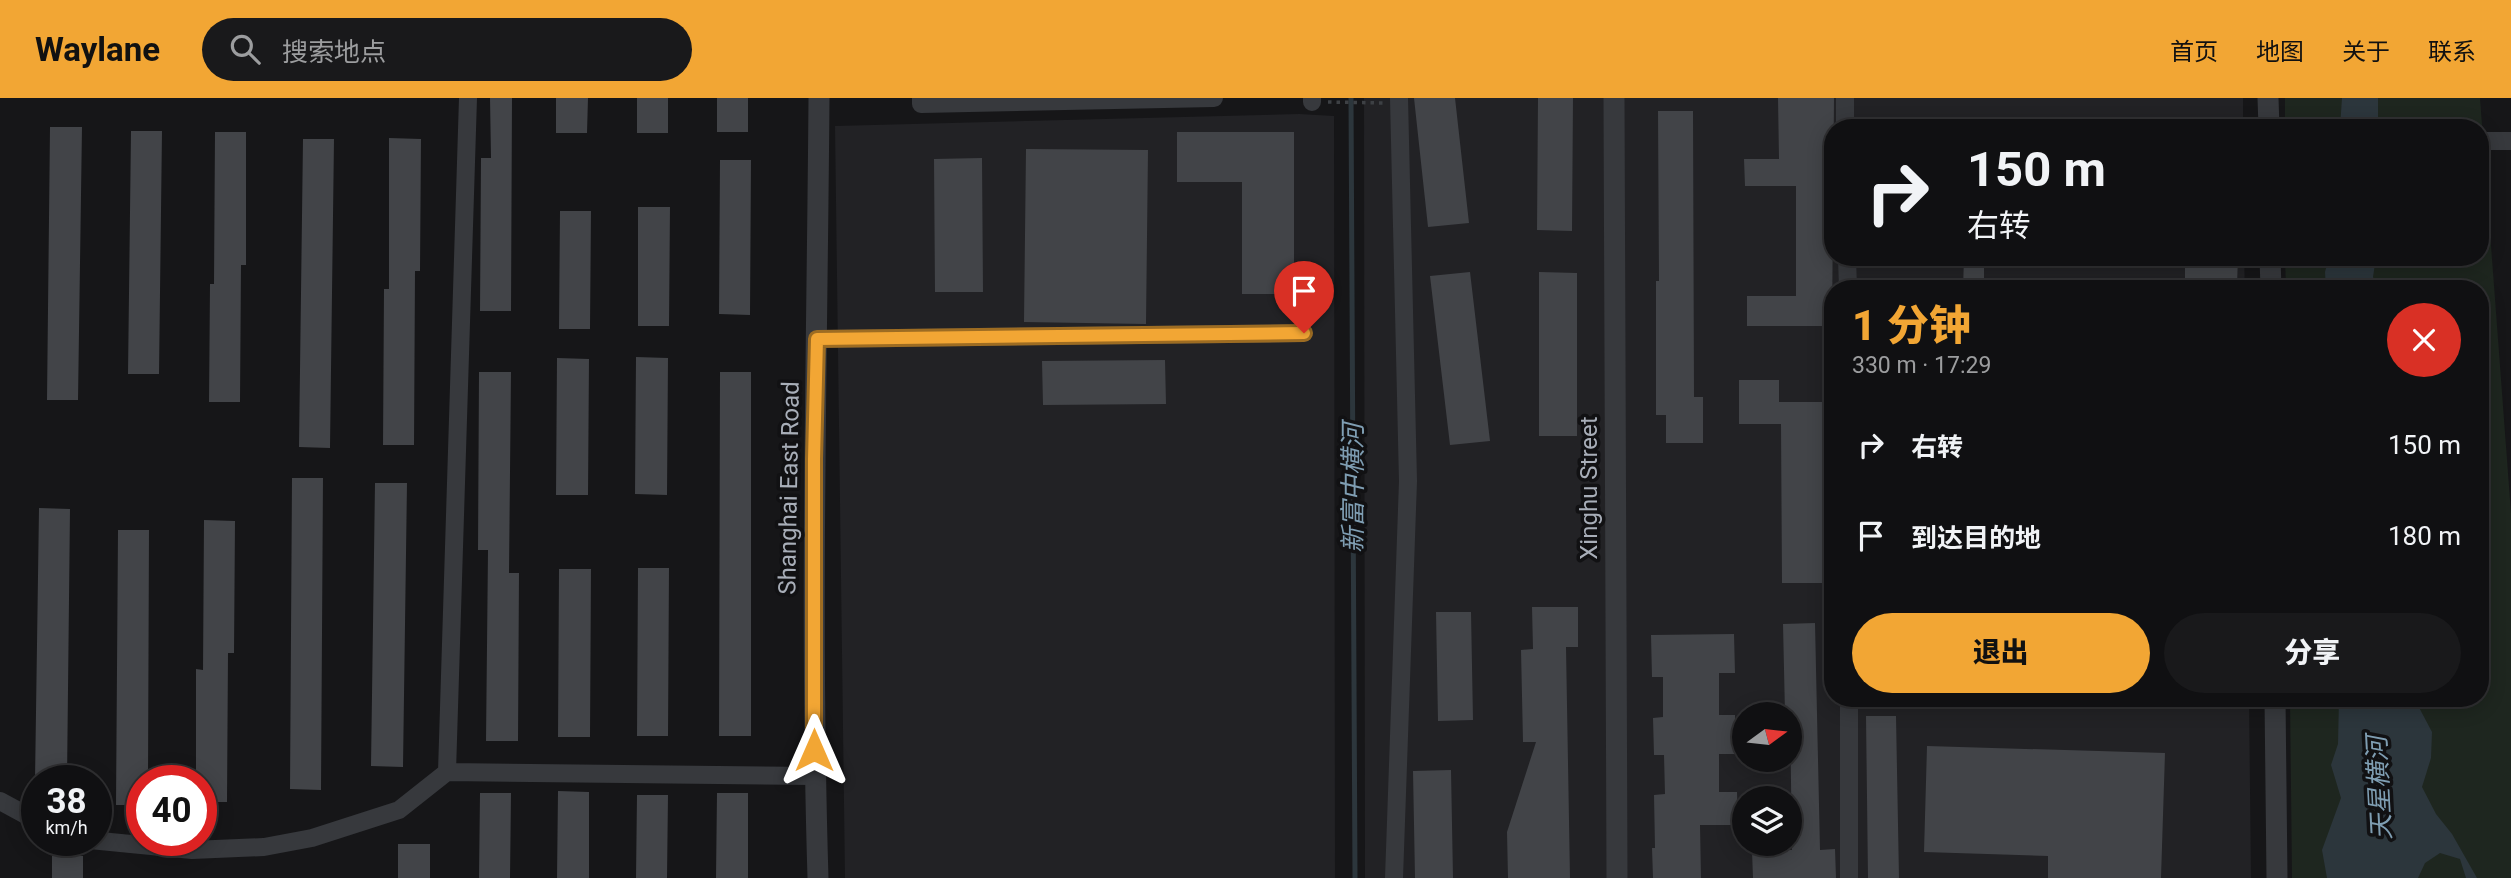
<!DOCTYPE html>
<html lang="zh">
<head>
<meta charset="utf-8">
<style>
  body { margin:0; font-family:Roboto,"Noto Sans SC",sans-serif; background:#19191b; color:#f1f3f6; height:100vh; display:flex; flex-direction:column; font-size:26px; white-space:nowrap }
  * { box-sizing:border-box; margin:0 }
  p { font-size:23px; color:#9c9d9f }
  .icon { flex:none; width:38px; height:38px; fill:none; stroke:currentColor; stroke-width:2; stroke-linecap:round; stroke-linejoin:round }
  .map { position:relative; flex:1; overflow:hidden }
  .sheet { position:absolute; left:1824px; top:182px; width:665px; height:427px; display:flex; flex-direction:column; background:#101012; border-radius:28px; box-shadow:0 4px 18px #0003,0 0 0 2px #303032 }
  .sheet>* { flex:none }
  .hud { position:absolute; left:1824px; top:21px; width:665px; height:147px; border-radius:28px; box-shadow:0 4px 18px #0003,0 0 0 2px #303032; background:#101012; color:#f1f3f6; overflow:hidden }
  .needle { width:46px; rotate:75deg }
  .fabs { position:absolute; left:1732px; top:604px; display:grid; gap:14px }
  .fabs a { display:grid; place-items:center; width:70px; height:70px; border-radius:50%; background:#101012; box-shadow:0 4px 18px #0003,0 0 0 2px #303032; font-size:35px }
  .speed { position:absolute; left:21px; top:667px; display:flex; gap:14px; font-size:35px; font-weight:700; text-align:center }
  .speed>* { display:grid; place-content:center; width:91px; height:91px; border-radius:50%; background:#101012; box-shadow:0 4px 18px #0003,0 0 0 2px #303032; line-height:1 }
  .speed small { font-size:18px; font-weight:400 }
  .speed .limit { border:10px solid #d22; background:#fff; color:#111 }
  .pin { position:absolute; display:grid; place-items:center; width:60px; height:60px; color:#fff; margin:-72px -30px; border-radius:50% 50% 50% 0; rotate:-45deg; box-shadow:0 0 7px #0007 }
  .pin .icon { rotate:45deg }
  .me { position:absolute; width:77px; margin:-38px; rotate:0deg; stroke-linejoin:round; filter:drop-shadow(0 0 5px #0008) }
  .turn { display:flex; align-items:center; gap:24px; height:147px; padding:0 28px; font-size:32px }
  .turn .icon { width:91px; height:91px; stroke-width:2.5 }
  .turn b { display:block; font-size:49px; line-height:60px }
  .round { display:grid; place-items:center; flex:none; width:74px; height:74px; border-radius:37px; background:#19191b }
  .headline { display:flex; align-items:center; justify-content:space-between; height:119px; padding:0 28px }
  h1 { font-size:42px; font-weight:800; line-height:52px; color:#f2a634 }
  .action { display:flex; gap:14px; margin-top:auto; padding:14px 28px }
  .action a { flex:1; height:80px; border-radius:42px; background:#f2a634; color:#111; font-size:28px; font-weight:800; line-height:80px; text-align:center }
  .action a+a { background:#19191b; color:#f1f3f6 }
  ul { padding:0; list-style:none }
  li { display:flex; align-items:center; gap:21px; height:91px; padding:0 28px }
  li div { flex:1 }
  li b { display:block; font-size:26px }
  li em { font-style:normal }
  header { display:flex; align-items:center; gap:42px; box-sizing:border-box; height:98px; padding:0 35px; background:#f2a634; color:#111 }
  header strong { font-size:33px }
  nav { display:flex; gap:38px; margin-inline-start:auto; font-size:24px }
  .search { width:490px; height:63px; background:#19191b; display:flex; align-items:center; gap:18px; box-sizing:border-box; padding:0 24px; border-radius:38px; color:#9c9d9f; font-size:26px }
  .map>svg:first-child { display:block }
</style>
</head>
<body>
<header>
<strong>Waylane</strong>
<div class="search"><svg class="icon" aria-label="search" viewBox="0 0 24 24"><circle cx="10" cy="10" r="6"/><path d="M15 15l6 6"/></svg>搜索地点</div>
<nav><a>首页</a><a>地图</a><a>关于</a><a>联系</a></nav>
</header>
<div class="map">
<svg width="2511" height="780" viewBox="0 0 2511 780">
  <rect width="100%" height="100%" fill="#161618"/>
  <path fill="#222225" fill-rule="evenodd" d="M1364,0H2243V30H1832V159H2244L2245,191H1832V600H2249L2251,780H1365ZM1745,616H1790V662H1745ZM1745,700H1790V746H1745Z
    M1299,16L1334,18L1335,780H845L835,28Z"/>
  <path fill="#1e261f" d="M2285,0H2480L2511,415V780H2292L2290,600H2480V191H2286L2285,159H2480V30H2285Z"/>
  <path fill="#2c363c" d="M2342,0H2378V30H2340Z
    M2329,159H2376L2373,179L2378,191H2326L2325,174Z
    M2339,600H2414L2432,634L2431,660L2422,689L2436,716L2452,736L2477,780H2466L2460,761L2440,755L2425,765L2418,780H2327L2322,752L2341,700L2331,667L2338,646Z"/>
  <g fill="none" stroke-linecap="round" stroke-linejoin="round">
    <path stroke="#2c363c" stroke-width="5" d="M1351,0L1355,780"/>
  </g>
  <path fill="#424448" d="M490,0H512L511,213H480L481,60H491Z
    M556,0H588L587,35H556Z
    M637,0H668V35H637Z
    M717,0H748V34H717Z
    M1414,0H1455L1469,125L1428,129Z
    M1538,0H1573L1572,133L1537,132Z
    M1778,0H1834L1832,228H1747V198H1796V88H1745L1744,61H1779Z
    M1658,13H1693L1694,299H1703V345H1666V317H1656V183H1659Z
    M50,29H82L78,302H47Z
    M131,33H162L159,276H128Z
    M215,34H246V167H241L240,304H209L210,186H214Z
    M1177,34H1294V196H1242V84H1177Z
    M389,40L421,41L420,173H415L414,347H383L384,191H389Z
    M303,41H334L330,350L299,349Z
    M1026,51L1148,52L1146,226L1024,224Z
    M982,60L983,194H935L934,61Z
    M720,62H751L750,217L719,216Z
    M638,109H670L669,228H638Z
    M560,113H591L590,231H559Z
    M1964,159H1984V191H1963Z
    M2185,159H2238L2237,187L2199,186V190H2185Z
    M1470,174L1490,343L1450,347L1430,178Z
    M1539,174L1577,175V338H1539Z
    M636,259L668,260L667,397L635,396Z
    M557,260L589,261L588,397H556Z
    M1165,262L1166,306L1043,307L1042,263Z
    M479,274H511L509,475H519L518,643H486L488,452H478Z
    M720,274H751V638H719Z
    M1739,282H1779V304H1830V485H1782L1781,326H1739Z
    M292,380H323L321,692L290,691Z
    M375,385H407L403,669L371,668Z
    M39,410L70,411L67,682H35Z
    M204,422L235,423L234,555H228L227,704H201V682H196V571L203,572Z
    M118,432H149L148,682H142V707H116Z
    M638,470H669L668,638H637Z
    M559,471H591L590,639H558Z
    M1532,509H1578V549H1566L1570,780H1508L1507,734L1536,644H1523L1521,552L1533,551Z
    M1436,514H1471L1473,622L1438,623Z
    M1815,525L1820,752L1835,751L1836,780H1753L1752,753L1792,752L1790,616H1785L1783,526Z
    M1734,536L1735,575H1719V617H1735L1736,656H1719V694H1737L1738,727H1700L1701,780H1653L1652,750H1655L1654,697L1665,696L1664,657H1654L1653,620L1663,619V579H1652L1651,537Z
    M1866,618H1896L1899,780H1868Z
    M1927,648L2165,655L2161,780H2048V758L1924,754Z
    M1451,672L1453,780H1415L1413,673Z
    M558,693L589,694V780H557Z
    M480,695H511L510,780H479Z
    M717,695H748V780H716Z
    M637,697H668L667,780H636Z
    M398,746H430V780H398Z
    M52,758H83V780H52Z"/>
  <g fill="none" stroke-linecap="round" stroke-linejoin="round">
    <path stroke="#3d4044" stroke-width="3.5" stroke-dasharray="3.5 5" stroke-linecap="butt" d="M1328,4L1383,5"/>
    <path stroke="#37393d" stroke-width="18" d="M468,0L447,674L815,678
      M921,0V6L1214,0
      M1312,0V4
      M1845,0V30
      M2480,43H2511
      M1847,159L1848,191
      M817,241L1304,235
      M0,703L37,723
      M90,742L192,752L264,749L312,740L399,712L447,674
      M1394,780L1408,383L1399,0
      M1849,780V600"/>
    <path stroke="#37393d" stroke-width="21" d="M1614,0L1617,780
      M2268,0L2269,30
      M2270,159L2271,191
      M2275,600L2277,780
      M818,780C810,520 817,260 819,0"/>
  </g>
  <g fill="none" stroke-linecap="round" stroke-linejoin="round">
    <g stroke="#9d6c22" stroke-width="18">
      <path id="route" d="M814,652V361L817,241L1304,235"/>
    </g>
    <use href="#route" stroke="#f2a634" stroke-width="12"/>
  </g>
  <g text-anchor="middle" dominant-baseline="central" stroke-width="7" stroke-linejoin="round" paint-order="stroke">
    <g font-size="24" fill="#a8aeb8" stroke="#111113">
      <text transform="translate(789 390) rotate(-89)">Shanghai East Road</text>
      <text transform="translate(1589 390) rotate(-90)">Xinghu Street</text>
    </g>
    <g font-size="26" font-style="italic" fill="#7f9eb3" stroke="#111113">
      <text transform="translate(1353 390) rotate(-90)">新富中横河</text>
      <text transform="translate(2379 690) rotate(-93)">天星横河</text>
    </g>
  </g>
</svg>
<div class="fabs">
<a><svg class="needle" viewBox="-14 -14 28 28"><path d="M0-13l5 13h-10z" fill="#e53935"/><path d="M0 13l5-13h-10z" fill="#9c9d9f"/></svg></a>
<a><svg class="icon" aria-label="layers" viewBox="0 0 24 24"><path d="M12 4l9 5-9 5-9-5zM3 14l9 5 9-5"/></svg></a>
</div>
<div class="speed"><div>38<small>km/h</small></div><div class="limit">40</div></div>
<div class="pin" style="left:1304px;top:235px;background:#d93025"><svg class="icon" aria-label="arrive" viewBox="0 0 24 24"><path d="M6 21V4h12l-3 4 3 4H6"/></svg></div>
<svg class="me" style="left:814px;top:652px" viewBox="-20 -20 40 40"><path d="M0-17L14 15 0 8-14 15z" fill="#f2a634" stroke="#fff" stroke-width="4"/></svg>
<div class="hud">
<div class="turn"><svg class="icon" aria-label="right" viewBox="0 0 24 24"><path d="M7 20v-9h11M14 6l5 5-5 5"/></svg><div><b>150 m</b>右转</div></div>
</div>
<section class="sheet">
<div class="headline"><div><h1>1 分钟</h1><p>330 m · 17:29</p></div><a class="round" style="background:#d93025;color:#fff"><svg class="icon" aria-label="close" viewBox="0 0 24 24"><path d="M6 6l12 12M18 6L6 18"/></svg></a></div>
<ul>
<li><svg class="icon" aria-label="right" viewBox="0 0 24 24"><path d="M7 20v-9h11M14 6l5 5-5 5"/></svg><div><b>右转</b></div><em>150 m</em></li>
<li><svg class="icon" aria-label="arrive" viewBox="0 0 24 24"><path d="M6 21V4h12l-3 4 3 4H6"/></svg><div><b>到达目的地</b></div><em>180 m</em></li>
</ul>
<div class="action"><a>退出</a><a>分享</a></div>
</section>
</div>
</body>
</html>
